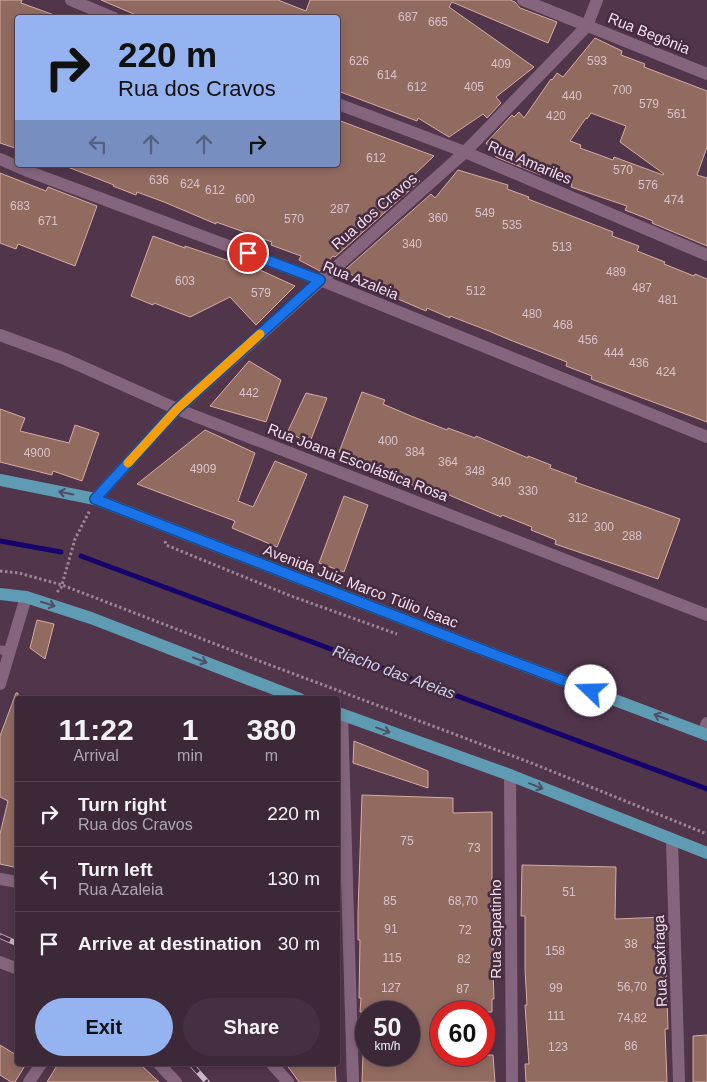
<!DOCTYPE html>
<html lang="en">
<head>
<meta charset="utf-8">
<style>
  body { margin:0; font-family:Arial,sans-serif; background:#443040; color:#f1f3f6; height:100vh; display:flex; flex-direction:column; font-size:19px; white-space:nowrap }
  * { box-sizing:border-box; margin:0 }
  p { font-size:16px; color:#ada6ae }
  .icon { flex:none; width:28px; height:28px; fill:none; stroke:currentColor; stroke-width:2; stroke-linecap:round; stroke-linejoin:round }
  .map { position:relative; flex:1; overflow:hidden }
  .details { position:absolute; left:15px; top:696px; width:325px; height:370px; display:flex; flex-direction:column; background:#3d2838; border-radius:5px; box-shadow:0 2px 8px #0003,0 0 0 1px #564453 }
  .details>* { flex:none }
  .guide { position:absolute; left:15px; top:15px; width:325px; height:152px; border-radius:5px; box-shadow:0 2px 8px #0003,0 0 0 1px #564453; background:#95b2f1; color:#111; overflow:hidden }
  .speed { position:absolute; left:355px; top:1001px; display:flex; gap:10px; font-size:25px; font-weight:700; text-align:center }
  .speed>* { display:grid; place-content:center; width:65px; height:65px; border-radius:50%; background:#3d2838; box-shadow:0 2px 8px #0003,0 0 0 1px #564453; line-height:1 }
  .speed small { font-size:12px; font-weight:400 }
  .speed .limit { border:8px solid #d22; background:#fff; color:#111 }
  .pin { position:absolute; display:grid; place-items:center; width:42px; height:42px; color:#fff; margin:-21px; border:2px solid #fff; border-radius:50%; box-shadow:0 1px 5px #0007 }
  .me { position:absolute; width:55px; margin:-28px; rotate:291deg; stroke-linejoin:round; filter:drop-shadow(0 0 4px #0008) }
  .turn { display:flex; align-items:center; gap:18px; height:105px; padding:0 20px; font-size:22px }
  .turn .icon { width:65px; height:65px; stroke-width:2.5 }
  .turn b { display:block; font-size:35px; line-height:42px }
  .lanes { display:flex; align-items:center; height:48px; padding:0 20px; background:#0003; justify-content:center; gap:25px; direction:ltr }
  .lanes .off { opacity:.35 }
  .eta { display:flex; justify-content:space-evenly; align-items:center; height:85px; text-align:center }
  .eta b { font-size:30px; font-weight:600; line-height:35px }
  .action { display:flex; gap:10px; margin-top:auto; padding:10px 20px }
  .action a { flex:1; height:58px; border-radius:30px; background:#95b2f1; color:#111; font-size:20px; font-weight:600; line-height:58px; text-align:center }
  .action a+a { background:#443040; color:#f1f3f6 }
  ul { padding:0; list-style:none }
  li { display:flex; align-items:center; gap:15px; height:65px; padding:0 20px; border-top:1px solid #564453 }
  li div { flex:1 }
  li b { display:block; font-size:19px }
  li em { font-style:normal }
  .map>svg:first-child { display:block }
</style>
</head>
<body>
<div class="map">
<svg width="707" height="1082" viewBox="0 0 707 1082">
  <rect width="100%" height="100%" fill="#51354b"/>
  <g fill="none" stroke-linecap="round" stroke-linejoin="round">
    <path stroke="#15026c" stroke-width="5" d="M0,541L61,552
      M81,556L707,789"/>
  </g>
  <path fill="#916a60" stroke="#d7aca1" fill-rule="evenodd" d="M0,0H22L21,3L57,16V18H18V149L0,143Z
    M101,0H278L306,11L310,0H510L515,2L520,8L557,22L548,43L452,2L449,7L534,67L496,97L501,103L487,118L483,114L449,137L418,118L417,121L338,91V18H143Z
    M595,38L622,51L621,55L645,64L644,67L707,91V147L697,175L707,178V246L652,223L653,221L625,210L627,206L571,187L572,184L542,173L541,175L496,157L486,143L512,115L514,117L519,112L524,118L551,79L552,80L557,73L563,77ZM591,113L626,126L620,142L664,174L663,175L614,157L613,160L580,148L581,145L570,141L586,118L587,119Z
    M338,120L434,156L414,175L420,181L335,257L333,256L320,271L299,260L301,256L271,245L272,242L216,222V224L164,202L137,192L136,195L113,186L114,185L65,166L338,165Z
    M458,170L508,185L507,189L529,197L528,199L613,232L612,236L639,246L637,251L665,262L664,264L694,276L695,274L707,279V422L591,379L592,376L566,366L567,362L510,340L489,331L450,316V318L427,308L426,311L372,288L369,291L346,269L431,194L435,198Z
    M0,173L46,191L48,187L97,206L75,266L18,244L16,249L0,243Z
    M153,236L185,248V246L244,266L245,263L295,286L256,325L230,297L190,317L154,303L153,305L131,296Z
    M249,361L281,380L266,422L210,406Z
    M362,392L385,400L383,404L411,416L447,430L448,428L475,438L476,436L528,458V456L551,465L550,468L577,478L575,482L680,519L658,579L555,544L556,540L531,530L532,527L502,515L501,517L449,495L448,497L392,478L366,466L367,463L339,452Z
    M306,393L327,398L310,442L287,433Z
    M0,409L25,418L20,431L69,443L75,425L99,433L82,481L53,471L52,475L0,462Z
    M205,430L255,453L238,501L253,507L275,461L307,474L277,547L232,528L235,521L137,484Z
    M344,496L368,505L344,572L319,563Z
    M37,620L54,624L45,659L30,648Z
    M16,693H18V868L0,864V834L8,801L0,797V736Z
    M354,741L428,771V788L353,763Z
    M362,795L453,798V813L492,812V883L495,940H493L494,970H493L494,999H492V1012H441V1055H493L495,1082H362L363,1055H409V1012H360L361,998H359L360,940H358V912Z
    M522,865L616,867L615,919L665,917L667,968H666L668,1029H665L667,1082H526L525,1064H529L525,1005H527L525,969V916H521Z
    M707,1035V1082H693V1036Z
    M0,1045L18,1056V1064H26L15,1082H11L0,1075Z
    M58,1064H140L159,1082H47Z
    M286,1064H335L336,1082H299Z"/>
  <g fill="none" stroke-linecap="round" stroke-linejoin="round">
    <path stroke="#9d8597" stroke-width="3" stroke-dasharray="2.5 2.5" stroke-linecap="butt" d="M165,541L166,545L291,596L397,634
      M0,571L19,573L62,585L262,662L534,764L707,834
      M57,592L61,588L75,539L90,510"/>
    <path stroke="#84657d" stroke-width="9" d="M0,650L10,651"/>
    <path stroke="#84657d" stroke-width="12" d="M71,0L114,18
      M523,0L707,74
      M338,104L465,152L707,255
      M0,159L30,172L320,280L707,437
      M0,335L65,359L177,409L707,615
      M95,499L177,409L465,152L587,26L597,0
      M0,684L26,597
      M342,715L353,1082
      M703,733L707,723
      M510,775L512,1082
      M672,840L679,1082
      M0,879L18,882
      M0,962L18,969
      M159,1064L176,1082
      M272,1064L288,1082
      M29,1082L41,1064"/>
    <path stroke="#5f9cb4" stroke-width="12" d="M0,480L95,499L488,652L707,735
      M0,594L26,597L91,618L300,699
      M338,713L510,775L707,853"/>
    <g stroke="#ccb7c6" stroke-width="5.5">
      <path id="rail" d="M0,936L18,944
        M191,1064L207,1082"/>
    </g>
    <use href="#rail" stroke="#462b41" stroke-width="4" stroke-dasharray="11" stroke-linecap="butt"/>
  </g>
  <defs><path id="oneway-shaft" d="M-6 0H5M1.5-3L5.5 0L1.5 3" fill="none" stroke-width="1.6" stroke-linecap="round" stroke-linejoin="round" transform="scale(1.25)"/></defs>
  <g stroke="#4e4d64">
    <use href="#oneway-shaft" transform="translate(66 493) rotate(-168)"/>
    <use href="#oneway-shaft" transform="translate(48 604) rotate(17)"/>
    <use href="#oneway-shaft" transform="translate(200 660) rotate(21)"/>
    <use href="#oneway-shaft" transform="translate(661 717) rotate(-159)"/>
    <use href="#oneway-shaft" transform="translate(383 730) rotate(20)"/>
    <use href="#oneway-shaft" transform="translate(536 786) rotate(22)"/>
  </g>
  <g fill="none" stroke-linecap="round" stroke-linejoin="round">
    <g stroke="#114b97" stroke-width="12">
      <path id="route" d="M248,253L320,280L177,409L95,499L488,652L591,691"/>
    </g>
    <use href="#route" stroke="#1a73e8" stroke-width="9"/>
    <path stroke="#f59e0b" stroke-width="9" d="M128,463L177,409L260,334"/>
  </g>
  <g text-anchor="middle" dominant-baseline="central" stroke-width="5" stroke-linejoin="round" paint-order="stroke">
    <g font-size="12" fill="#dac2ca">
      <text x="408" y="17">687</text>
      <text x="438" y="22">665</text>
      <text x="359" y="61">626</text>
      <text x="597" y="61">593</text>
      <text x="501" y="64">409</text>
      <text x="387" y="75">614</text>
      <text x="417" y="87">612</text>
      <text x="474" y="87">405</text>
      <text x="622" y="90">700</text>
      <text x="572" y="96">440</text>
      <text x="649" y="104">579</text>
      <text x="677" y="114">561</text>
      <text x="556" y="116">420</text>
      <text x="376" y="158">612</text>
      <text x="623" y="170">570</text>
      <text x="159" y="180">636</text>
      <text x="190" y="184">624</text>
      <text x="648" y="185">576</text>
      <text x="215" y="190">612</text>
      <text x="245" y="199">600</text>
      <text x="674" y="200">474</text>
      <text x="20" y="206">683</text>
      <text x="340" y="209">287</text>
      <text x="485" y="213">549</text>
      <text x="438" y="218">360</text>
      <text x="294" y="219">570</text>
      <text x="48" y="221">671</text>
      <text x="512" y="225">535</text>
      <text x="412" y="244">340</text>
      <text x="562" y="247">513</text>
      <text x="616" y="272">489</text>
      <text x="185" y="281">603</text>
      <text x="642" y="288">487</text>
      <text x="476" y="291">512</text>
      <text x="261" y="293">579</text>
      <text x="668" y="300">481</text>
      <text x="532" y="314">480</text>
      <text x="563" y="325">468</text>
      <text x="588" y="340">456</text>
      <text x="614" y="353">444</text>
      <text x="639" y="363">436</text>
      <text x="666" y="372">424</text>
      <text x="249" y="393">442</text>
      <text x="388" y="441">400</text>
      <text x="415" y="452">384</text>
      <text x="37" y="453">4900</text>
      <text x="448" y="462">364</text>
      <text x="203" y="469">4909</text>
      <text x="475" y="471">348</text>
      <text x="501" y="482">340</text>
      <text x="528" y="491">330</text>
      <text x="578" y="518">312</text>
      <text x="604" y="527">300</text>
      <text x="632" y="536">288</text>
      <text x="407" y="841">75</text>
      <text x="474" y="848">73</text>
      <text x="569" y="892">51</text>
      <text x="390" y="901">85</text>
      <text x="463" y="901">68,70</text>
      <text x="391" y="929">91</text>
      <text x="465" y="930">72</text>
      <text x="631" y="944">38</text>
      <text x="555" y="951">158</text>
      <text x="392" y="958">115</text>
      <text x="464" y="959">82</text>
      <text x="632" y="987">56,70</text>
      <text x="391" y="988">127</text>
      <text x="556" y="988">99</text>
      <text x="463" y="989">87</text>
      <text x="556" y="1016">111</text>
      <text x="632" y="1018">74,82</text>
      <text x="631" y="1046">86</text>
      <text x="558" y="1047">123</text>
    </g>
    <g font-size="15" fill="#f2e0ed" stroke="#462b41">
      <text transform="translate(649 33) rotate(22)">Rua Begônia</text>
      <text transform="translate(530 162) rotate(23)">Rua Amariles</text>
      <text transform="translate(374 211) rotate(-41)">Rua dos Cravos</text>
      <text transform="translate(361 280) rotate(22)">Rua Azaleia</text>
      <text transform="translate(358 462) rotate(21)">Rua Joana Escolástica Rosa</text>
      <text transform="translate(361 586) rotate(21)">Avenida Juiz Marco Túlio Isaac</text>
      <text transform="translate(495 929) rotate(-90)">Rua Sapatinho</text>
      <text transform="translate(660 961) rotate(-92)">Rua Saxfraga</text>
    </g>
    <g font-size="16" font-style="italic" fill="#cad1ec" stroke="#462b41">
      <text transform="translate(394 672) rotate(20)">Riacho das Areias</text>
    </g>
  </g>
</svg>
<div class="speed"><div>50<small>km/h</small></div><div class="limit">60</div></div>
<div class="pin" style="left:248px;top:253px;background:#d93025"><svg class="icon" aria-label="arrive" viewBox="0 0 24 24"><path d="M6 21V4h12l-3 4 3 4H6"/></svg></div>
<svg class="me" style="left:591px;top:691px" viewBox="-20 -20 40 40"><circle r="19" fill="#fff"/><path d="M0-13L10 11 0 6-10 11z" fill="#1a73e8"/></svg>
<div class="guide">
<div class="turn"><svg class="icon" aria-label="right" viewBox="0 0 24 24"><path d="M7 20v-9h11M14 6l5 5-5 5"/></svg><div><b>220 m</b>Rua dos Cravos</div></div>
<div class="lanes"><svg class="icon off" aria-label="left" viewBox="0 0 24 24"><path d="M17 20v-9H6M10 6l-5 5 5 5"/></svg><svg class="icon off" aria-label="ahead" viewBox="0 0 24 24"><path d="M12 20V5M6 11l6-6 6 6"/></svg><svg class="icon off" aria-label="ahead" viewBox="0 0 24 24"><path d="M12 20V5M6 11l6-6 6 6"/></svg><svg class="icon" aria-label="right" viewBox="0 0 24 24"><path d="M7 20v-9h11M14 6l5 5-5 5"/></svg></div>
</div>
<section class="details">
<div class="eta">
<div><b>11:22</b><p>Arrival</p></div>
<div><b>1</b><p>min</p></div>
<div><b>380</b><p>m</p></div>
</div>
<ul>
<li><svg class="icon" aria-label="right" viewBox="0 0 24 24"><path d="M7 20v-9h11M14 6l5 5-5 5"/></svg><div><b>Turn right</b><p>Rua dos Cravos</p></div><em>220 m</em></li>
<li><svg class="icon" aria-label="left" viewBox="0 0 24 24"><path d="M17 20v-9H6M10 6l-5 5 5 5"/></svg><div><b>Turn left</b><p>Rua Azaleia</p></div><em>130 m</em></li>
<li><svg class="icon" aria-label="arrive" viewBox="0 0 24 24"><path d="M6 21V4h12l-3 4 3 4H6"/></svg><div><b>Arrive at destination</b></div><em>30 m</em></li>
</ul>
<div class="action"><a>Exit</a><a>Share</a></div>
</section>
</div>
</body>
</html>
